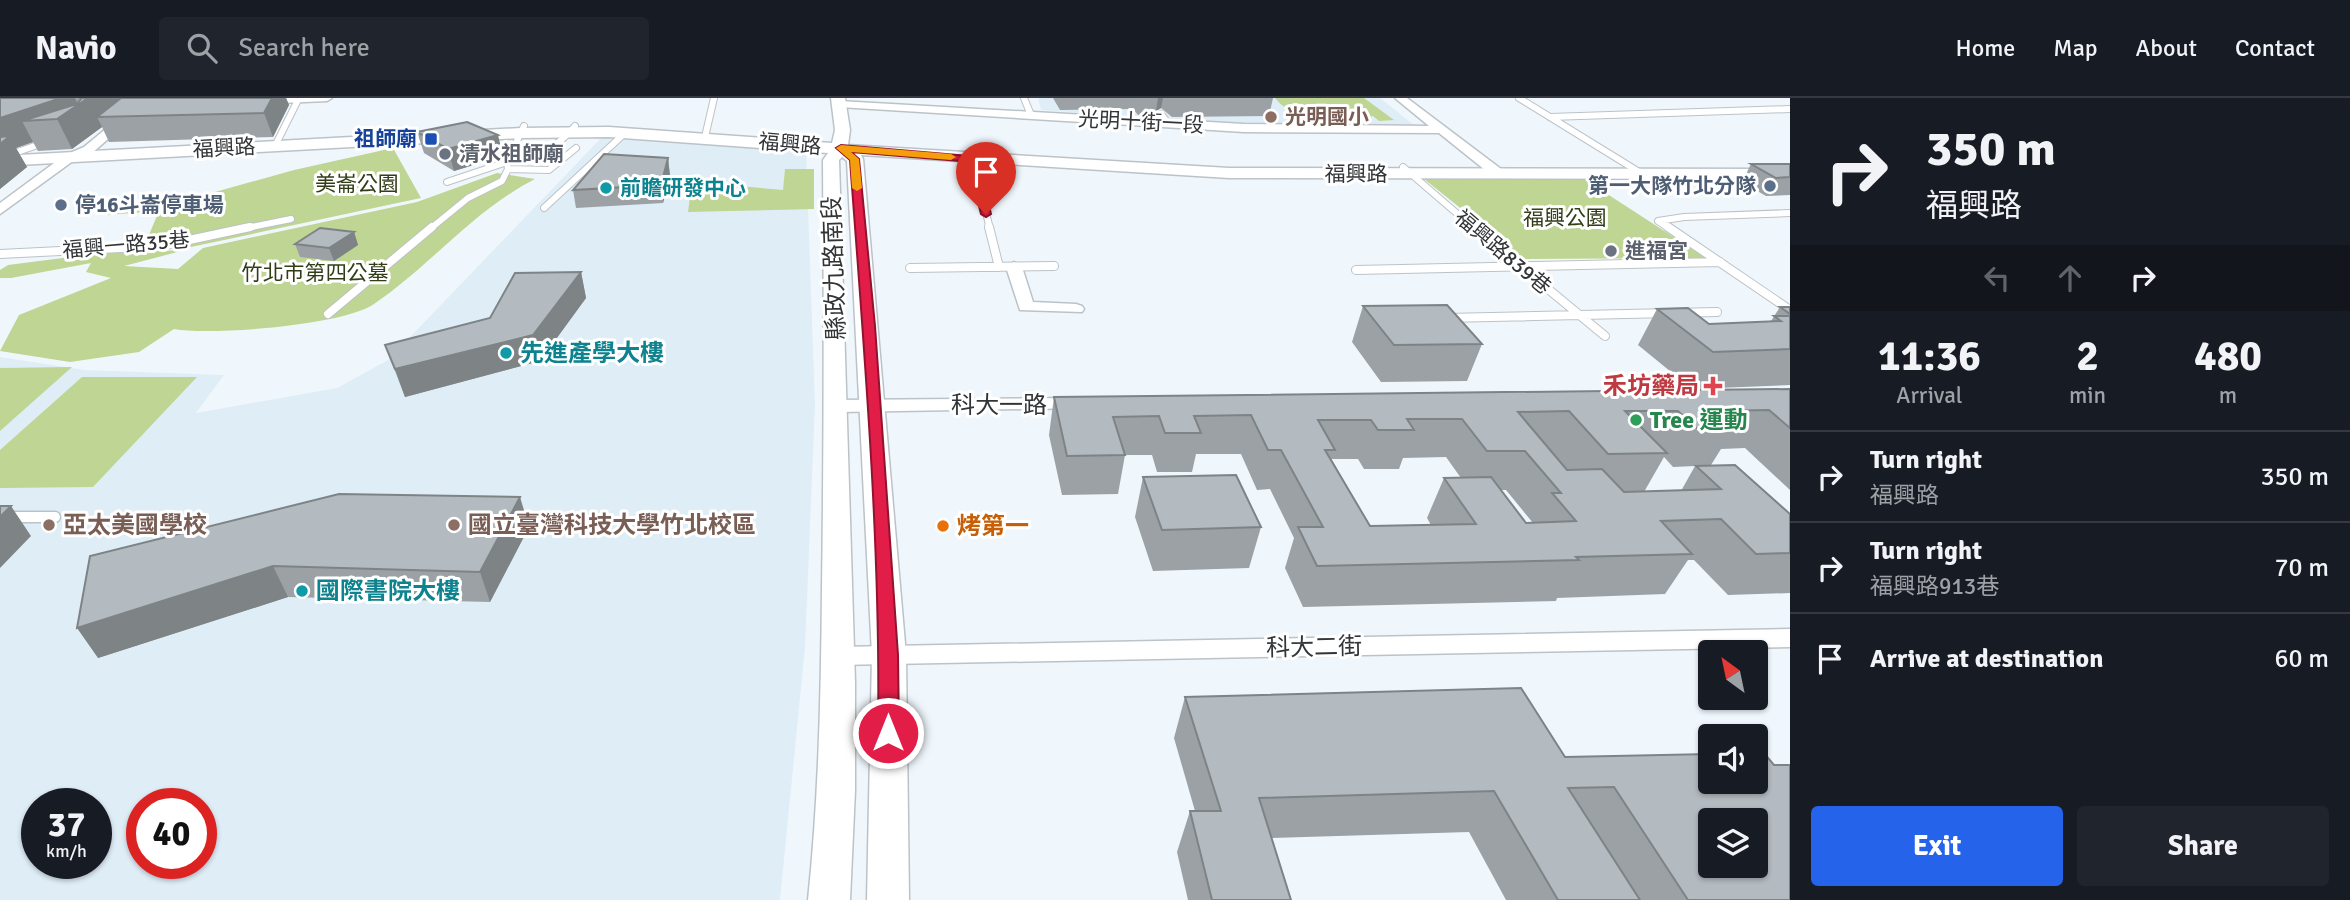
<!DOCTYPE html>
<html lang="en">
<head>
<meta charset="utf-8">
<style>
  body { margin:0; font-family:Signika,"Noto Sans TC",sans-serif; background:#20242c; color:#f1f3f6; height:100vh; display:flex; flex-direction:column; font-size:26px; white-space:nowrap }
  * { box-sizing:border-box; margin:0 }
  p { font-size:23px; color:#9ea1a6 }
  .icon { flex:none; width:38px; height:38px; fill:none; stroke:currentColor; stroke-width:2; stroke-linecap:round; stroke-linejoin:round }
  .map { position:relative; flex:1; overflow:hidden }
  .drawer { display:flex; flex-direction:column; background:#171b24; width:560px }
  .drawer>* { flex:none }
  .top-card { background:#171b24; color:#f1f3f6; overflow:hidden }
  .needle { width:46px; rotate:327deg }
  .buttons { position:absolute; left:1698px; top:542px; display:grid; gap:14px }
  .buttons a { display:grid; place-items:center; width:70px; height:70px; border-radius:7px; background:#171b24; box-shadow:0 2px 5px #0004; font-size:35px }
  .speed { position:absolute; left:21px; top:690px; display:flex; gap:14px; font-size:35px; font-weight:700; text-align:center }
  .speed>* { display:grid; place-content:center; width:91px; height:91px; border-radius:50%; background:#171b24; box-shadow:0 2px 5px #0004; line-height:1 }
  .speed small { font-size:18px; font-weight:400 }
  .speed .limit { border:10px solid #d22; background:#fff; color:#111 }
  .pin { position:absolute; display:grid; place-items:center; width:60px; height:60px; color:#fff; margin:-72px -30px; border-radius:50% 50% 50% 0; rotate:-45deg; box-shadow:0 0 7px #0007 }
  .pin .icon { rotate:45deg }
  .me { position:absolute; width:77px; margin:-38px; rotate:0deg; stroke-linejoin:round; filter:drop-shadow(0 0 5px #0008) }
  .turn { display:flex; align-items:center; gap:24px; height:147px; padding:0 21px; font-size:32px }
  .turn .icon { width:91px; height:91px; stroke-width:2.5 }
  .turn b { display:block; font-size:49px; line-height:60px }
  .lanes { display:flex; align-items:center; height:66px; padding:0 21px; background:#0003; justify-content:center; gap:35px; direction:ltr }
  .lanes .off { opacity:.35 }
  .eta { display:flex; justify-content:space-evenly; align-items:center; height:119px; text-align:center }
  .eta b { font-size:42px; font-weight:700; line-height:49px }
  .button { display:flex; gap:14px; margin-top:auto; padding:14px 21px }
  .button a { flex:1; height:80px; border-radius:7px; background:#2563eb; color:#fff; font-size:28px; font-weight:700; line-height:80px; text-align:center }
  .button a+a { background:#20242c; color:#f1f3f6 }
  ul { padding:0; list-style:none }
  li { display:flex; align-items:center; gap:21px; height:91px; padding:0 21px; border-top:2px solid #363941 }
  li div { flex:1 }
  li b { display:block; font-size:26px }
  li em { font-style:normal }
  header { display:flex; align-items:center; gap:42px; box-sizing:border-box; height:98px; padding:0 35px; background:#171b24; border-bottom:2px solid #363941 }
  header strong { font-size:33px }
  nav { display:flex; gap:38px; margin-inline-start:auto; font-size:24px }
  .search { width:490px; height:63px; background:#20242c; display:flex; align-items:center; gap:18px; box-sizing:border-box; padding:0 24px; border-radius:7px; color:#9ea1a6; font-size:26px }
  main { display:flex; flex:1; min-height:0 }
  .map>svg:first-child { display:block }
</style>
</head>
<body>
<header>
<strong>Navio</strong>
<div class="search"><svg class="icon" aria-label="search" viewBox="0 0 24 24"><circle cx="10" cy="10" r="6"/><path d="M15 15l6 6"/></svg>Search here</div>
<nav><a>Home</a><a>Map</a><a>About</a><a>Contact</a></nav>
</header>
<main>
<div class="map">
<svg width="1790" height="802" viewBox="0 0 1790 802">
  <rect width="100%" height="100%" fill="#f0f7fc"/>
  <path fill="#dfedf7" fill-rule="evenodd" d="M1038,0H1380L1414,27L1235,26L1041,12Z
    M604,37L806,51L815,307L805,550L780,802H0V259L85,272L224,277L196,315L337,290L388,262ZM37,705H96V765H37ZM142,705H201V765H142Z"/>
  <path fill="#bed593" d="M1275,0H1364L1394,22L1379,23L1373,18C1343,30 1296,26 1275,0Z
    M393,50L421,100L191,149L143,151L159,113L106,117L120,102L139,107L165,108L294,72Z
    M785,71H814V111L688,114L692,84L783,92Z
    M497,75L535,81C474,112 430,168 374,206C345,227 210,238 174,231L139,254L70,264L0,253L19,217L111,180L86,174L91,165L11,180H0V172L8,167L102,155L185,152L124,168L178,171L203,150L417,104Z
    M1581,79L1706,160L1524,161L1424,81Z
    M72,269L0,333V270Z
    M82,279H197L93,389L0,390V352Z"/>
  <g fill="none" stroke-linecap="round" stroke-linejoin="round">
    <g stroke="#bcc3c8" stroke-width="8">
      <path id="lane-far2" d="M1024,0L1031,17
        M1519,0L1644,77
        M1161,16L1168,25
        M1550,19L1790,11
        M524,28L507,64C534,60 558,50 575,28
        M705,39L714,0
        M275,48L299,0
        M976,54L975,70L990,131
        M0,63L9,57L46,44
        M1403,69L1475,131
        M447,84L507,64L508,71L549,72L576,50
        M544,110L625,35
        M242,131L291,121
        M430,131L468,100L502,83L508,71
        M1670,131L1658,123L1684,119L1790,115"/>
    </g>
    <g stroke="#bcc3c8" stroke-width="10">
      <path id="lane-far1" d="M989,129L999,169
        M1473,129L1605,238
        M1668,129L1790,212
        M0,156L161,148L250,129
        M910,170L1054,168
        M1356,172L1720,164
        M328,216L432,129
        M1446,220L1717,214"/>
    </g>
    <g stroke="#bcc3c8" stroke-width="13">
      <path id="lane" d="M0,419H55"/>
    </g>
    <g stroke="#bcc3c8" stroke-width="3">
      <path id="street" d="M143,0H155L92,55L73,63L0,116V105L65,57L84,49Z
        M258,0H332L327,3L259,6L253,3Z
        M1395,0H1407L1505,74V80H1495L1439,35L1244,34L839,9L833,6L839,3L1244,26L1429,28Z
        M1014,164L1022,169L1033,204L1076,206L1082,208L1084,211L1082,214L1020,212L1006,169Z
        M1081,300L1090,306L1088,310L839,314L830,308L839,302Z
        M1790,531V549L838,567L829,565L826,558L829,551L838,549Z"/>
    </g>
    <g stroke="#bcc3c8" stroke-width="3">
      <path id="secondary" d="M831,0H845L850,32L848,47L1229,70L1790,71V81L1229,80L861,57L863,61L906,557L909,802H867L872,557L847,63L842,59L839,62L855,584V693L850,802H808C819,698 821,595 822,490C824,348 824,205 823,62L828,55L609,39L521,40L0,68V58L521,30L609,29L832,45L835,32Z"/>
    </g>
    <use href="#lane-far2" stroke="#fff" stroke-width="6"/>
    <use href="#lane-far1" stroke="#fff" stroke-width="8"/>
    <use href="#lane" stroke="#fff" stroke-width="10"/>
    <use href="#street" fill="#fff" fill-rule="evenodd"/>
    <use href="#secondary" fill="#fff" fill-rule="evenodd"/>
  </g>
  <path fill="#9ba1a5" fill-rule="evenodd" d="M0,0H286L289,7L273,39L109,44L102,29L72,51L38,53L33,44L16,50L27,69L0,91Z
    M1053,0H1273L1269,18L1172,19L1161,10L1156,13V18L1138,17L1133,11L1060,12Z
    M417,34L503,58L454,73L424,55Z
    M668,60L670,78L663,105L576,110L573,92Z
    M1751,66H1790V97L1766,98L1742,84Z
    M354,134L358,147L334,163L300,159L295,146Z
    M581,174L586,200L540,263L405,299L385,247L490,220Z
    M1363,208L1482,246L1467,283L1381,284L1352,244Z
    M1780,209H1790V287L1692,291L1638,247L1657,211L1709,226L1771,223Z
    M1790,291V392L1745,350L1721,351L1711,367L1790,416V495L1728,497L1694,462H1688L1665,496L1557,500L1556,503L1303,509L1285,470L1294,440L1270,391L1257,392L1241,356H1196L1192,374H1157L1152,357H1125L1118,396L1062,397L1049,337L1054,299ZM1446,359L1461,380H1444L1427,420L1431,427L1370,428L1332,362V361H1358L1364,371H1399L1403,360ZM1664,359L1673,369L1695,368L1681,393L1644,394ZM1501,392H1506L1533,425H1526Z
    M1143,379L1261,429L1249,470L1153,473L1135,419Z
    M529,429L490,504L288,499L98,560L90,458Z
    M1185,599L1565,659L1710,656L1790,802H1506L1469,734L1272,740L1291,802H1188L1177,754L1190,713H1195L1174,640Z"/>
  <path fill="#7e8386" d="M52,0H75L78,7L82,4L80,0H136L133,3L116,4L121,15L97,19L102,29L72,51L57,21L22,23L33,44L16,50L27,69L0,91V20Z
    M272,0H286L289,7L273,39L264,15Z
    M1158,0H1163L1161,10L1156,13Z
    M498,37L503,58L454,73L448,51Z
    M668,60L670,78L663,105L661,87Z
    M354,134L358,147L334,163L329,150Z
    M581,174L586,200L540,263L405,299L395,271Z
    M520,399L529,429L490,504L480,474Z
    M11,408L31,438L0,470V419Z
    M273,468L288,499L98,560L77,530Z"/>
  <path fill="#b4bbc0" stroke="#7e8386" stroke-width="2" fill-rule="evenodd" d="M0,0H61L0,20Z
    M80,0H88L57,21L22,23L77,6L81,1Z
    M121,0H272L264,15L97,19Z
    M467,24L498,37L448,51L417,34Z
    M10,38L0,46V39Z
    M604,56L668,60L661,87L573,92Z
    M1751,66H1790V79L1776,80Z
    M320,130L354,134L329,150L295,146Z
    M581,174L533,237L395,271L385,247L490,220L515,175Z
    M1447,207L1482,246L1394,247L1363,208Z
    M1780,209H1790V216Z
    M1688,210L1709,226L1781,223L1774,218H1790V251L1713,254L1657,211Z
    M1790,291V330L1769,312L1716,313L1735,329L1696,330L1678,313H1625L1667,355L1608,356L1569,313L1518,314L1567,372L1602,371L1624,394L1721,391L1696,368L1735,367L1790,416V455L1756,456L1721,421L1661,423L1692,456L1576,459L1579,462L1317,468L1298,429H1323L1281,352H1268L1251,317L1194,318L1201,335H1165L1159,318L1113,319L1125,357L1067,358L1054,299ZM1407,321H1462L1487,353H1525L1561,395H1552L1576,423L1526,425L1491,379L1444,380L1476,426L1370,428L1325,352H1335L1318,322H1371L1378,332H1414Z
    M1236,377L1261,429L1162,432L1143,379Z
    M339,396L520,399L480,474L273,468L77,530L90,458Z
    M0,408H11L0,419Z
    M1521,590L1565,659L1710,656V684H1755V656L1764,655L1774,667H1790V802H1688L1614,689L1568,690L1640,802H1558L1494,693L1259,700L1291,802H1212L1190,713H1221L1185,599ZM1710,723H1755V768H1710Z"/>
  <path fill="#e11d48" stroke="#92132f" stroke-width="2" d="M841,47L980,59V70L991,116L986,119L981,116L970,70L972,64L851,54L859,61L875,228L898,557L899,635L896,641L888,644L881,641L878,635C881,446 864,251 850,62L836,50Z"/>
  <path fill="#f59e0b" d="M841,47L951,56L956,59L951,62L851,54L859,61L862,90L857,93L852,90L850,62L836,50Z"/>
  <g fill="#8d6e63" stroke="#fff" stroke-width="2.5">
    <circle cx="1271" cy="19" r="7"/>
    <circle cx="49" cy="427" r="7"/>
    <circle cx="454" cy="427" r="7"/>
  </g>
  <rect fill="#1a4fb4" stroke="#fff" stroke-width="2.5" x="424" y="34" width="14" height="14" rx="3.5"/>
  <g fill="#6b7280" stroke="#fff" stroke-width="2.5">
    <circle cx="445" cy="56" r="7"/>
    <circle cx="1611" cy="153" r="7"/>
  </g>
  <g fill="#5c6f8a" stroke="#fff" stroke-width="2.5">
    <circle cx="1770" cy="88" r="7"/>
    <circle cx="61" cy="107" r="7"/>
  </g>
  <g fill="#0f9aa8" stroke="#fff" stroke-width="2.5">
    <circle cx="606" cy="90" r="7"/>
    <circle cx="506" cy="255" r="7"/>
    <circle cx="302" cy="493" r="7"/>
  </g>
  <path fill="#e0444e" stroke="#fff" stroke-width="2.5" d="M1709.5 277.5h7v7h7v7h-7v7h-7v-7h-7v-7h7z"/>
  <circle fill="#2e9e5b" stroke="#fff" stroke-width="2.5" cx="1636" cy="322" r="7"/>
  <circle fill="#e8710a" stroke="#fff" stroke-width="2.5" cx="943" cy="428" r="7"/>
  <g text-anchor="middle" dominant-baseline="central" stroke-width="6" stroke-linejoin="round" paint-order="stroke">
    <g font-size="21" font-weight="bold" fill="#785e54" stroke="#fff" text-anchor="start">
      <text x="1285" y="19">光明國小</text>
    </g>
    <g font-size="21" fill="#323537" stroke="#fff">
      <text transform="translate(1141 24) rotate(3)">光明十街一段</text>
      <text transform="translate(790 46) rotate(5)">福興路</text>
      <text transform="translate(224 50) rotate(-3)">福興路</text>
      <text x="1356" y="76">福興路</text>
      <text transform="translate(126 147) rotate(-5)">福興一路35巷</text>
      <text transform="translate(1503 154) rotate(40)">福興路839巷</text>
    </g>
    <g font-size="21" font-weight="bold" fill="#164399" stroke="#fff" text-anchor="end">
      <text x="417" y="41">祖師廟</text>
    </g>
    <g font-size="21" font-weight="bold" fill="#5b616d" stroke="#fff" text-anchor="start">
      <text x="459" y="56">清水祖師廟</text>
      <text x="1625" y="153">進福宮</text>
    </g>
    <g font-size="21" fill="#303d16" stroke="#fff">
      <text x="357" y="86">美崙公園</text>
      <text x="1565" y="120">福興公園</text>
      <text x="315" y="175">竹北市第四公墓</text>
    </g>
    <g font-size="21" font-weight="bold" fill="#4e5e75" stroke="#fff" text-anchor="end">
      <text x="1756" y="88">第一大隊竹北分隊</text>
      <text x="75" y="107" text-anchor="start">停16斗崙停車場</text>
    </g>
    <g font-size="21" font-weight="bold" fill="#0d838f" stroke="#fff" text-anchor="start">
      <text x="620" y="90">前瞻研發中心</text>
    </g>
    <g font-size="24" fill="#323537" stroke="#fff">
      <text transform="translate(834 170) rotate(-92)">縣政九路南段</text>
      <text x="999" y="307">科大一路</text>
      <text transform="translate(1314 549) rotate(-1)">科大二街</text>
    </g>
    <g font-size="24" font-weight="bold" fill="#0d838f" stroke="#fff" text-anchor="start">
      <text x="520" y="255">先進產學大樓</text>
      <text x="316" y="493">國際書院大樓</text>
    </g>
    <g font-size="24" font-weight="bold" fill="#be3a42" stroke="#fff" text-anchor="end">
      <text x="1699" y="288">禾坊藥局</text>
    </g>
    <g font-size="24" font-weight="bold" fill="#27864d" stroke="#fff" text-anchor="start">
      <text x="1650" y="322">Tree 運動</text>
    </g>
    <g font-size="24" font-weight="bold" fill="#785e54" stroke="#fff" text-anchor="start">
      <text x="63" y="427">亞太美國學校</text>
      <text x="468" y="427">國立臺灣科技大學竹北校區</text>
    </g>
    <g font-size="24" font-weight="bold" fill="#c56008" stroke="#fff" text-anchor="start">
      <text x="957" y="428">烤第一</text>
    </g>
  </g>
</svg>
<div class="buttons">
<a><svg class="needle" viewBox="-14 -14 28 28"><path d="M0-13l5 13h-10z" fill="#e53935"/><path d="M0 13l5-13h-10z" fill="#9ea1a6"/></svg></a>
<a><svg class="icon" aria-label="sound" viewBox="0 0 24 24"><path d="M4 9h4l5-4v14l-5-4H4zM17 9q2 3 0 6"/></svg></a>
<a><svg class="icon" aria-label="layers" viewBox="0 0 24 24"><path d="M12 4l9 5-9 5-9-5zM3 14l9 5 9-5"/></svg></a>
</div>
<div class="speed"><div>37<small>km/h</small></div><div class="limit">40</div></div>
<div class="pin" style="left:986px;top:116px;background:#d93025"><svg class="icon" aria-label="arrive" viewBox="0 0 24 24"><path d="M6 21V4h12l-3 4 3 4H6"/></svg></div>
<svg class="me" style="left:888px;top:635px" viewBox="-20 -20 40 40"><circle r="17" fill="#e11d48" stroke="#fff" stroke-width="3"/><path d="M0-11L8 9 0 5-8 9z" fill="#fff"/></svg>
</div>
<section class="drawer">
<div class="top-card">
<div class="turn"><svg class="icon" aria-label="right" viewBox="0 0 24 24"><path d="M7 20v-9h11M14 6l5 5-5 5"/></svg><div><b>350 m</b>福興路</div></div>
<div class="lanes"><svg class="icon off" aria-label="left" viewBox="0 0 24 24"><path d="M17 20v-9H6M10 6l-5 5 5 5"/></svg><svg class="icon off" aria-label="ahead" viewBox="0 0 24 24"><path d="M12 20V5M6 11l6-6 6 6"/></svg><svg class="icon" aria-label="right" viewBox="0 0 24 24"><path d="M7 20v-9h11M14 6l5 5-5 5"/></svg></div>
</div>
<div class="eta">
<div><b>11:36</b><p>Arrival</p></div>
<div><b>2</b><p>min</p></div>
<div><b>480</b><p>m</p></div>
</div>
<ul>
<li><svg class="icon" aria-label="right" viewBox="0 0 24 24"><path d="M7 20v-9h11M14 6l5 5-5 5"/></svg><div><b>Turn right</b><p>福興路</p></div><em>350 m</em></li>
<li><svg class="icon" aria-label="right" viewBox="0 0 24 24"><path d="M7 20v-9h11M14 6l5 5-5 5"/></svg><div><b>Turn right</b><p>福興路913巷</p></div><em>70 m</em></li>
<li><svg class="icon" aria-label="arrive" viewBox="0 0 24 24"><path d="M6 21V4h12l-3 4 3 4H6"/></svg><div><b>Arrive at destination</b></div><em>60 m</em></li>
</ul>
<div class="button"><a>Exit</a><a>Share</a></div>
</section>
</main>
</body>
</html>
